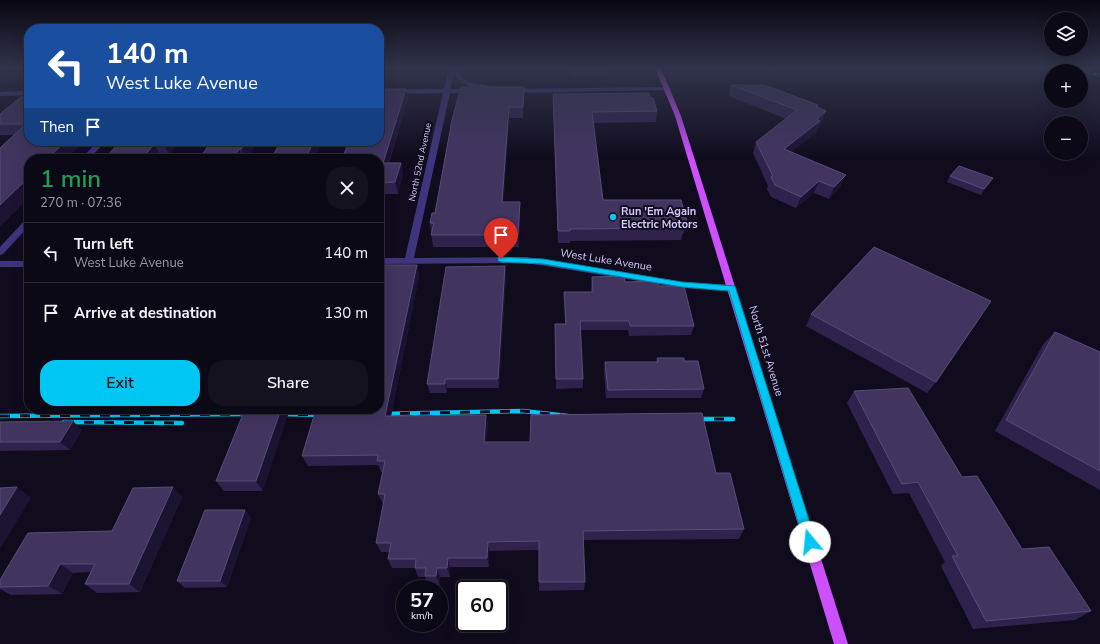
<!DOCTYPE html>
<html lang="en">
<head>
<meta charset="utf-8">
<style>
  body { margin:0; font-family:"Nunito Sans",sans-serif; background:#15121f; color:#f1f3f6; height:100vh; display:flex; flex-direction:column; font-size:15px; white-space:nowrap }
  * { box-sizing:border-box; margin:0 }
  p { font-size:13px; color:#9a9aa1 }
  .icon { flex:none; width:22px; height:22px; fill:none; stroke:currentColor; stroke-width:2; stroke-linecap:round; stroke-linejoin:round }
  .map { position:relative; flex:1; overflow:hidden }
  .side { position:absolute; left:24px; top:154px; width:360px; height:260px; display:flex; flex-direction:column; background:#0c0916; border-radius:16px; box-shadow:0 4px 16px #0002,0 0 0 1px #2c2a35 }
  .side>* { flex:none }
  .top-card { position:absolute; left:24px; top:24px; width:360px; height:122px; border-radius:16px; box-shadow:0 4px 16px #0002,0 0 0 1px #2c2a35; background:#1a4fa0; color:#fff; overflow:hidden }
  .buttons { position:absolute; left:1044px; top:12px; display:grid; gap:8px }
  .buttons a { display:grid; place-items:center; width:44px; height:44px; border-radius:50%; background:#0c0916; box-shadow:0 4px 16px #0002,0 0 0 1px #2c2a35; font-size:20px }
  .speed { position:absolute; left:396px; top:580px; display:flex; gap:8px; font-size:20px; font-weight:700; text-align:center }
  .speed>* { display:grid; place-content:center; width:52px; height:52px; border-radius:50%; background:#0c0916; box-shadow:0 4px 16px #0002,0 0 0 1px #2c2a35; line-height:1 }
  .speed small { font-size:10px; font-weight:400 }
  .speed .limit { border:2px solid #111; border-radius:6px; background:#fff; color:#111 }
  .pin { position:absolute; display:grid; place-items:center; width:34px; height:34px; color:#fff; margin:-41px -17px; border-radius:50% 50% 50% 0; rotate:-45deg; box-shadow:0 0 4px #0007 }
  .pin .icon { rotate:45deg }
  .me { position:absolute; width:44px; margin:-22px; rotate:343deg; stroke-linejoin:round; filter:drop-shadow(0 0 3px #0008) }
  .turn { display:flex; align-items:center; gap:14px; height:84px; padding:0 16px; font-size:18px }
  .turn .icon { width:52px; height:52px; stroke-width:2.5 }
  .turn b { display:block; font-size:28px; line-height:34px }
  .then { display:flex; align-items:center; height:38px; padding:0 16px; background:#0003; gap:8px; font-size:15px }
  .round { display:grid; place-items:center; flex:none; width:42px; height:42px; border-radius:16px; background:#15121f }
  .head { display:flex; align-items:center; justify-content:space-between; height:68px; padding:0 16px }
  h1 { font-size:24px; font-weight:600; line-height:30px; color:#1e9e55 }
  .cta { display:flex; gap:8px; margin-top:auto; padding:8px 16px }
  .cta a { flex:1; height:46px; border-radius:16px; background:#00c6f4; color:#111; font-size:16px; font-weight:600; line-height:46px; text-align:center }
  .cta a+a { background:#15121f; color:#f1f3f6 }
  ul { padding:0; list-style:none }
  li { display:flex; align-items:center; gap:12px; height:60px; padding:0 16px; border-top:1px solid #2c2a35 }
  li div { flex:1 }
  li b { display:block; font-size:15px }
  li em { font-style:normal }
  .map>svg:first-child { display:block }
</style>
</head>
<body>
<div class="map">
<svg width="1100" height="644" viewBox="0 0 1100 644">
  <rect width="100%" height="100%" fill="#100c1e"/>
  <g fill="none" stroke-linecap="round" stroke-linejoin="round">
    <path fill="#3f357e" fill-rule="evenodd" d="M449,68H458C464,89 483,80 495,89L492,91C477,89 463,87 454,74L450,89H472L475,91L472,93H450L414,258L527,257L682,282L732,285L737,288L735,290L682,288L527,263L379,264V258H405L443,93L379,94V90L444,89Z
      M668,87L671,89L670,90L510,93L507,91L510,89Z
      M29,91V95L0,96V92Z
      M98,141H106L89,159H81Z
      M29,218V226L3,254L0,255V247L26,219Z
      M0,261H29V267H0Z"/>
    <path fill="#cd50ff" fill-rule="evenodd" d="M655,68H661L681,116L848,644H834L675,116Z"/>
    <g stroke="#00c6f4" stroke-width="3">
      <path id="rail-far1" d="M1076,68L1100,75"/>
    </g>
    <g stroke="#00c6f4" stroke-width="4.5">
      <path id="rail" d="M278,414L326,415
        M380,414L523,411L568,416
        M0,416L254,414
        M694,419H733
        M64,422L182,423"/>
    </g>
    <use href="#rail-far1" stroke="#100c1e" stroke-width="2" stroke-dasharray="6" stroke-linecap="butt"/>
    <use href="#rail" stroke="#100c1e" stroke-width="3" stroke-dasharray="10" stroke-linecap="butt"/>
  </g>
  <path fill="#2f234d" d="M496,68H535L496,69Z
    M572,68H607L606,76H572Z
    M762,68H779L773,72Z
    M731,85L817,107L822,122L819,125L817,132L791,152L841,186L829,199L814,193L796,208L771,197L767,189L768,186L753,153L756,142L786,119L729,96Z
    M524,87V98L523,118H509L503,202L520,214L519,247H433L430,223L435,213L452,120Z
    M553,94L650,98L657,111L656,122L593,123L603,200L687,221L684,233H683L681,240L570,241V243H558Z
    M408,99L389,163H401L403,174L398,194H384L379,212V159Z
    M0,114L84,141L66,159H29V197L0,226V148L14,135H0Z
    M179,141L169,154H160L116,146L114,143Z
    M212,141H257L247,159H199Z
    M950,176L989,184L981,195L947,182Z
    M417,265L419,276L391,416L486,415L488,426L486,442L716,473L744,529L739,539L583,540L585,582L584,590L539,591V550L489,551V567H450V577H440V585H428L425,577H418L415,568H392L388,559L389,552H381L376,543L383,504L378,494L383,472H381L378,465L308,466L302,456Z
    M505,266L506,275L499,388H447V393H430L427,384Z
    M592,277L658,286L694,326L691,335L629,336L628,330H580L583,379V388L556,389L555,334L565,324L564,292H591V286Z
    M811,314L936,382L927,393L806,326Z
    M1055,332L1100,352V490L995,431L1044,343Z
    M657,358L684,361L704,389L701,398H606L604,371L605,362H656Z
    M854,391L962,477L1022,549L1091,611L1075,620L973,629L941,566L945,562L909,493L893,494L847,403Z
    M245,409L263,491H224L216,481Z
    M0,422L82,430L70,450L0,451Z
    M182,497L140,592L97,593L85,584L91,572L73,573L62,594L11,595L0,589V580L112,531Z
    M245,510L251,518L227,587L185,588L177,581Z"/>
  <path fill="#1b1332" d="M774,68H779L773,72Z
    M524,87V98L523,118V107Z
    M406,89L408,99L385,174L383,163Z
    M509,107V118L503,214L502,202Z
    M826,111L822,122L819,125L817,132L780,161L784,149Z
    M66,141H84L66,159H47Z
    M166,141H179L169,154L164,144Z
    M246,141H257L247,159H245L241,149Z
    M314,141H323L314,159H305Z
    M154,144L160,154L157,159H142Z
    M239,149L243,159H233Z
    M401,163L403,174L398,194L395,182Z
    M846,175L841,186L829,199L834,187Z
    M29,177V197L0,226V205Z
    M993,178L989,184L981,195L984,189Z
    M819,181L814,193L796,208L801,197Z
    M382,183L384,194L379,212V191Z
    M520,202V214L519,247L518,235Z
    M417,265L419,276L389,426L385,416Z
    M505,266L506,275L499,388L498,379Z
    M445,379L447,388V393L445,384Z
    M281,409H290L263,491L256,481Z
    M486,415L488,426L486,453L484,442Z
    M73,421L82,430L70,450L60,442Z
    M17,487L31,498L0,549V515Z
    M173,487L182,497L140,592L129,584Z
    M245,510L251,518L227,587L220,581Z
    M488,542L489,551V567L487,558Z
    M448,558L450,567V577L447,568Z
    M60,564L73,573L62,594L48,586Z
    M437,568L440,577V585L436,576Z"/>
  <path fill="#413560" stroke="#584c79" d="M731,85H764L818,105L817,107L826,111L817,119L820,121L784,149L846,175L834,187L819,181L801,197L775,185L771,177L773,176L756,142L797,110Z
    M461,87H524L523,107H509L502,202H520L518,235H431L434,223H430L432,213H435L452,120Z
    M379,89H406L383,163H401L395,182L382,183L379,191V159H342L349,141H379Z
    M649,93L650,98H653L657,111L592,112L603,200H681L687,221H682L684,228L570,229V231H558L553,94Z
    M21,97H29V141H66L47,159H29V177L0,205V148L26,124H0V114Z
    M115,141H166L164,144H154L142,159H104L118,144L114,143Z
    M212,141H246L241,149H239L233,159H199Z
    M281,141H314L305,159H271Z
    M959,166L993,178L984,189L950,176Z
    M874,247L991,301L936,382L811,314Z
    M379,265H417L385,416L486,415L484,442H530L531,415L702,413L716,473H730L744,529L583,531L585,582H539V541L488,542L487,558H448L447,568H437L436,576H425L426,568H415L416,559H388L391,543H376L385,494H378L385,461H377L378,455L302,456L316,409H379Z
    M505,266L498,379H445V384H427L446,267Z
    M624,276L625,282L658,281V286H684L694,326H630L629,321H580L583,379H556L555,324H566L564,292H593L592,277Z
    M1055,332L1100,352V471L1006,420Z
    M657,358H684V361H698L704,389L608,390L605,362H658Z
    M908,388L962,477L977,476L1022,549L1049,547L1091,611L986,621L952,556H958L918,482L902,484L854,391Z
    M245,409H281L256,481H216Z
    M73,421L60,442H0V422Z
    M17,487L0,515V488Z
    M173,487L129,584H85L95,564H60L48,586L0,587V580L28,533L112,531L133,488Z
    M205,510H245L220,581H177Z"/>
  <linearGradient id="sky" x2="0" y2="1"><stop stop-color="#090710"/><stop offset="0.43" stop-color="#31344c"/><stop offset="1" stop-color="#31344c" stop-opacity="0"/></linearGradient>
  <rect width="1100" height="158" fill="url(#sky)"/>
  <path fill="#00c6f4" stroke="#00819f" d="M498,257L543,259L682,282L735,286L816,542L815,547L810,548L806,547L804,542L729,291L682,287L543,264L501,262L498,261Z"/>
  <circle fill="#00c6f4" stroke="#100c1e" stroke-width="1.5" cx="613" cy="217" r="4"/>
  <g text-anchor="middle" dominant-baseline="central" stroke-width="4" stroke-linejoin="round" paint-order="stroke">
    <g font-size="9" fill="#d4c9ff" stroke="#100c1e">
      <text transform="translate(420 162) rotate(-78)">North 52nd Avenue</text>
    </g>
    <g font-size="11" font-weight="bold" fill="#d4c9ff" stroke="#100c1e" text-anchor="start">
      <text x="621" y="211">Run 'Em Again<tspan x="621" dy="13">Electric Motors</tspan></text>
    </g>
    <g font-size="11" fill="#d4c9ff" stroke="#100c1e">
      <text transform="translate(606 260) rotate(9)">West Luke Avenue</text>
      <text transform="translate(766 351) rotate(73)">North 51st Avenue</text>
    </g>
  </g>
</svg>
<div class="buttons">
<a><svg class="icon" aria-label="layers" viewBox="0 0 24 24"><path d="M12 4l9 5-9 5-9-5zM3 14l9 5 9-5"/></svg></a>
<a>+</a>
<a>−</a>
</div>
<div class="speed"><div>57<small>km/h</small></div><div class="limit">60</div></div>
<div class="pin" style="left:501px;top:259px;background:#d93025"><svg class="icon" aria-label="arrive" viewBox="0 0 24 24"><path d="M6 21V4h12l-3 4 3 4H6"/></svg></div>
<svg class="me" style="left:810px;top:542px" viewBox="-20 -20 40 40"><circle r="19" fill="#fff"/><path d="M0-13L10 11 0 6-10 11z" fill="#00c6f4"/></svg>
<div class="top-card">
<div class="turn"><svg class="icon" aria-label="left" viewBox="0 0 24 24"><path d="M17 20v-9H6M10 6l-5 5 5 5"/></svg><div><b>140 m</b>West Luke Avenue</div></div>
<div class="then">Then<svg class="icon" aria-label="arrive" viewBox="0 0 24 24"><path d="M6 21V4h12l-3 4 3 4H6"/></svg></div>
</div>
<section class="side">
<div class="head"><div><h1>1 min</h1><p>270 m · 07:36</p></div><a class="round"><svg class="icon" aria-label="close" viewBox="0 0 24 24"><path d="M6 6l12 12M18 6L6 18"/></svg></a></div>
<ul>
<li><svg class="icon" aria-label="left" viewBox="0 0 24 24"><path d="M17 20v-9H6M10 6l-5 5 5 5"/></svg><div><b>Turn left</b><p>West Luke Avenue</p></div><em>140 m</em></li>
<li><svg class="icon" aria-label="arrive" viewBox="0 0 24 24"><path d="M6 21V4h12l-3 4 3 4H6"/></svg><div><b>Arrive at destination</b></div><em>130 m</em></li>
</ul>
<div class="cta"><a>Exit</a><a>Share</a></div>
</section>
</div>
</body>
</html>
